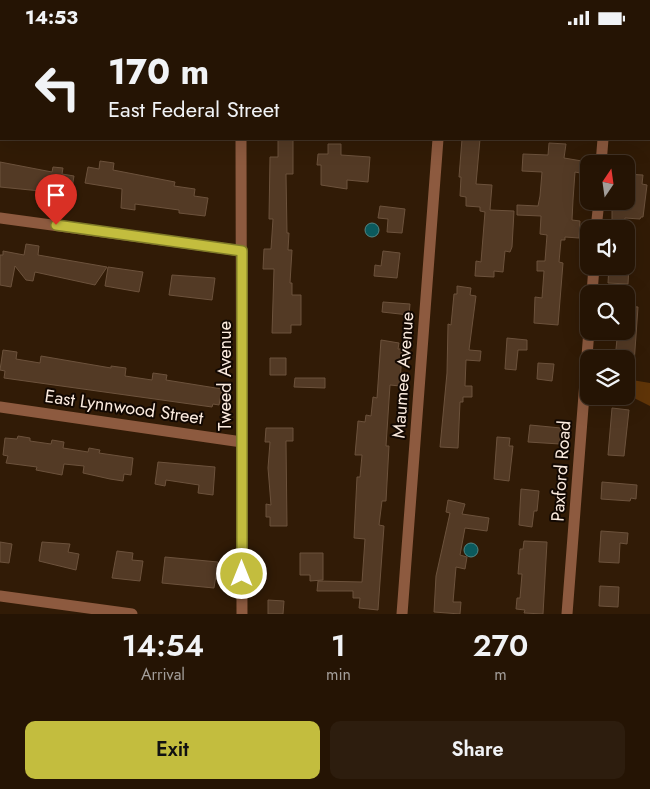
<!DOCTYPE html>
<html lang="en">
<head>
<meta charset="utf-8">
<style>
  body { margin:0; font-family:Jost,sans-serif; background:#2d1d0e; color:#f1f3f6; height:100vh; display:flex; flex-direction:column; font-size:19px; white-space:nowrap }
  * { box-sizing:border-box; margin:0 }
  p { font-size:16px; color:#a39e9a }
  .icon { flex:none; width:28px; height:28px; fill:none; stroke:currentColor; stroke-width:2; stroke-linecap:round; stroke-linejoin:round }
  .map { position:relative; height:579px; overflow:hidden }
  .sheet { display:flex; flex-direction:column; background:#251404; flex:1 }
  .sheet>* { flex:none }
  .hud { position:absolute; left:0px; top:0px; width:650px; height:105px; box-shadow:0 5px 20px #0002,0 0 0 1px #423326; background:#251404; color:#f1f3f6; overflow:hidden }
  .needle { width:32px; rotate:13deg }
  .fabs { position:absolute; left:580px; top:120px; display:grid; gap:10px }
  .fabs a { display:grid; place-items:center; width:55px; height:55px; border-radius:10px; background:#251404; box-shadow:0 5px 20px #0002,0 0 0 1px #423326; font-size:25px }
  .pin { position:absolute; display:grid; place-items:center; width:42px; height:42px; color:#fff; margin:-51px -21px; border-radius:50% 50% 50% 0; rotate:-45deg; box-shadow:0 0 5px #0007 }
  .pin .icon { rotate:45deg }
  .me { position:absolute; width:55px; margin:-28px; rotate:0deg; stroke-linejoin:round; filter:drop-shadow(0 0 4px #0008) }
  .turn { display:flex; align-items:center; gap:18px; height:105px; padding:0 25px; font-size:22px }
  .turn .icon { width:65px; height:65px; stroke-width:2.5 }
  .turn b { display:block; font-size:35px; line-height:42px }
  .eta { display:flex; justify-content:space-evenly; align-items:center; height:85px; text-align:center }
  .eta b { font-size:30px; font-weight:600; line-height:35px }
  .action { display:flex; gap:10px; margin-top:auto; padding:10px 25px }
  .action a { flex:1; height:58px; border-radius:10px; background:#c3bd3e; color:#111; font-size:20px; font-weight:600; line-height:58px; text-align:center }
  .action a+a { background:#2d1d0e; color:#f1f3f6 }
  .status { display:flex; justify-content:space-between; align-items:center; height:35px; padding:0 25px; background:#251404; direction:ltr }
  .status svg { height:14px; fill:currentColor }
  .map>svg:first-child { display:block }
</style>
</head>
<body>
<div class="status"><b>14:53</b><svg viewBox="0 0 49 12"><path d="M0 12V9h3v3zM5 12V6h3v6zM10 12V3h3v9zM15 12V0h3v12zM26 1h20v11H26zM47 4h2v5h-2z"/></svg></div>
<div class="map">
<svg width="650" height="579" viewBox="0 0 650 579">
  <rect width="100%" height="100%" fill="#311b06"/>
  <path fill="#603508" d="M626,344L650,348V371L626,359Z"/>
  <path fill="#0b5a5d" stroke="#538684" d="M365 195a7 7 0 1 1 14 0a7 7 0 1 1-14 0Z
    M464 515a7 7 0 1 1 14 0a7 7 0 1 1-14 0Z"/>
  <path fill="#533a25" stroke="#6c523c" d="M278,104H293V139H286L287,198H289L288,215H292L290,248H292V260H301V290H291V298H272L274,234H263L264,214H271L273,184H269L270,122H278Z
    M462,104H480L476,149L492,150L490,175L514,176L512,212L510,217L505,216L503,237L494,236V242L475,241L476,226L481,227L485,177L480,176V172L466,171V162L460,161L461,142H459Z
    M549,108L566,109L564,123L582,126L580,138L575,137L573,165L572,185L580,186L579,203L565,202V205H561L559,227L563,228L558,290L534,288L535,262L542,263L544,236H537V226H545L547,200L540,199L541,181L517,180V170L538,171L540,161L542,137L522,136L523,119L548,120Z
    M328,109H341V120L370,122L368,147L347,145V154L321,150V130H317L318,119H328Z
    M100,126L114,128L113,135L175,147L174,151L195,154L194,161L208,163L205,181L179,178V175L135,169V175L121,173L122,154L85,148L88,132L99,134Z
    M0,127L52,137L53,132L63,133L62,139L74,141L71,159L0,152Z
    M626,139L643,140L642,149L647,150L643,182H641L640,184L625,183L624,193L612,192V166H626Z
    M380,171L405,174L402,198L387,197L388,184L378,183Z
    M26,209L39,211L38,220L107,232L95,250L35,237L33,246L26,245L15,231L11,252L0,250V220H3V216L24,220Z
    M383,216L400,218L397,243L374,241L375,230L381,231Z
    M609,231H629L628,249L608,248Z
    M108,232L143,237L139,257L105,251Z
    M172,240L215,243L212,265L169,260Z
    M457,251L471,253L470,260L476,261L469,315L481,316L480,326L466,325L465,351H472V362H463V367H460L458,413L440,412L447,338L448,289L451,290L454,259H457Z
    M383,267L410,269L409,280L382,277Z
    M626,271L638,272L634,329H626V324H615L617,304L626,305Z
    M507,303L527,305V315H518L516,335L505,334Z
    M381,305L399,308L398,314H402L400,351L390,350L386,411H389L386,466H382L379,490L384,491L378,575L359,573L360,563H353V556H317L318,546L362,547L365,504L354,503L357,442H360L362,420H355L358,386L365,387L366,380L371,381L373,362L377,363Z
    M3,315L17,317L16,324L40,328L41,321L111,333V331L126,333L125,341L152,345L153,338L167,340L166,345L222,354L219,370L213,369L212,372L4,343L5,336L0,335Z
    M270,323H286V340H270Z
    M538,328L554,329L552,346L537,344Z
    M295,343H325V353L294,352Z
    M612,373L629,375L624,421L608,420Z
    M530,390L561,393L560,409L528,407Z
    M266,393H293V406H286L287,491H270V482H266V469L271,470L268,433L270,407H265Z
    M18,401L30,403V406L51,409L52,405L64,407L63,413L88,417L89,413L100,415L99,418L133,423L131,440L124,439L123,446L110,444L83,438L84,431L64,429L62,440L36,435L37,432L6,428L8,421L3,420L5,403L17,404Z
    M497,402L510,403L509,411H513L509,446L494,444Z
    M158,427L215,432L213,460L198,458L199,450L166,445L165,451L155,449Z
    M602,447L637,450L636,464L631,463L630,466L601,464Z
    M521,454L539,456L537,476H534L532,492L519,490Z
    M448,465L465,469L462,479L489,483L487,496L465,493L460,520L467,522L465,534L456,532L453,567H461L460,579L434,577L436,541L450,478L446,477Z
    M601,496L628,498L627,509L620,508L619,528L599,527Z
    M524,506L547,507L543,579L524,578L525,575L516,574L517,563H520L522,539H518L520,514H523Z
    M0,507L12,509L9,528L0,527Z
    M42,507L70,509L68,517L79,519L76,535L39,526Z
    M117,516L133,518L132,525L143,526L140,546L112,543Z
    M300,518H323V545L310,546V540H300Z
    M165,522L218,527L214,553L162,548Z
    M600,551L619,552L618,572L599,571Z
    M268,565L284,566L283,579H268Z"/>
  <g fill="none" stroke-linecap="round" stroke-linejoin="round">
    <path stroke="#8d5a3f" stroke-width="11" d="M56,0L65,1
      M241,1V0
      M445,1L446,0
      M611,1V0
      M241,104L242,579
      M601,129L603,104
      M0,183L242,216
      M596,194L599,166
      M592,259L594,231
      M0,372L242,407
      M0,561L132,579
      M402,579L438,104
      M567,579L589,295"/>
  </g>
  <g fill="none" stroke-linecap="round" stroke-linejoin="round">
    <g stroke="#7f7b28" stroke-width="12">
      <path id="route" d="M56,190L242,216V539"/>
    </g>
    <use href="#route" stroke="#c3bd3e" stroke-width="9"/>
  </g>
  <g text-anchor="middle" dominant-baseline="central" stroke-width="4" stroke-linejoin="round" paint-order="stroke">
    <g font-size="18" fill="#fbebdf" stroke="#120802">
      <text transform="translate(403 340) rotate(-86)">Maumee Avenue</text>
      <text transform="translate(225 341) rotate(-90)">Tweed Avenue</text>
      <text transform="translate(124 372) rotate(8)">East Lynnwood Street</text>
      <text transform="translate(561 436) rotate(-86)">Paxford Road</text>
    </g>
  </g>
</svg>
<div class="fabs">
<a><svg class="needle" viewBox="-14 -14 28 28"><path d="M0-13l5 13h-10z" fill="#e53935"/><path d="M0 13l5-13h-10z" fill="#a39e9a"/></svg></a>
<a><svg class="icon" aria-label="sound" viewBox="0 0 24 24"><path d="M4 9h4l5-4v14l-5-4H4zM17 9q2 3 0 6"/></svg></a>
<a><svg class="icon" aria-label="search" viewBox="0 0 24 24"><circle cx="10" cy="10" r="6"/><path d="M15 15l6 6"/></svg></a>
<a><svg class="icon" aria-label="layers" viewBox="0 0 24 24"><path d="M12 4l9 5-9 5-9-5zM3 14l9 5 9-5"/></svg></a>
</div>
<div class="pin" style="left:56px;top:190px;background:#d93025"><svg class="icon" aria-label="arrive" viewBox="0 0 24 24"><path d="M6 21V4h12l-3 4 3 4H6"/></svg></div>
<svg class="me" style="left:242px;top:539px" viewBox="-20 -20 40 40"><circle r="17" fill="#c3bd3e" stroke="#fff" stroke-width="3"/><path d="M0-11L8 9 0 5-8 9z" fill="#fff"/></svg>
<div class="hud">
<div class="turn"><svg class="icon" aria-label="left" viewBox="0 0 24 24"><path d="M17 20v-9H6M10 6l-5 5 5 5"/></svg><div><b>170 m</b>East Federal Street</div></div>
</div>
</div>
<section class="sheet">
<div class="eta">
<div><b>14:54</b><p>Arrival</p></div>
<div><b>1</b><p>min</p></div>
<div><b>270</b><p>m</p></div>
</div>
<div class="action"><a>Exit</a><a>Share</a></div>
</section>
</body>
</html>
